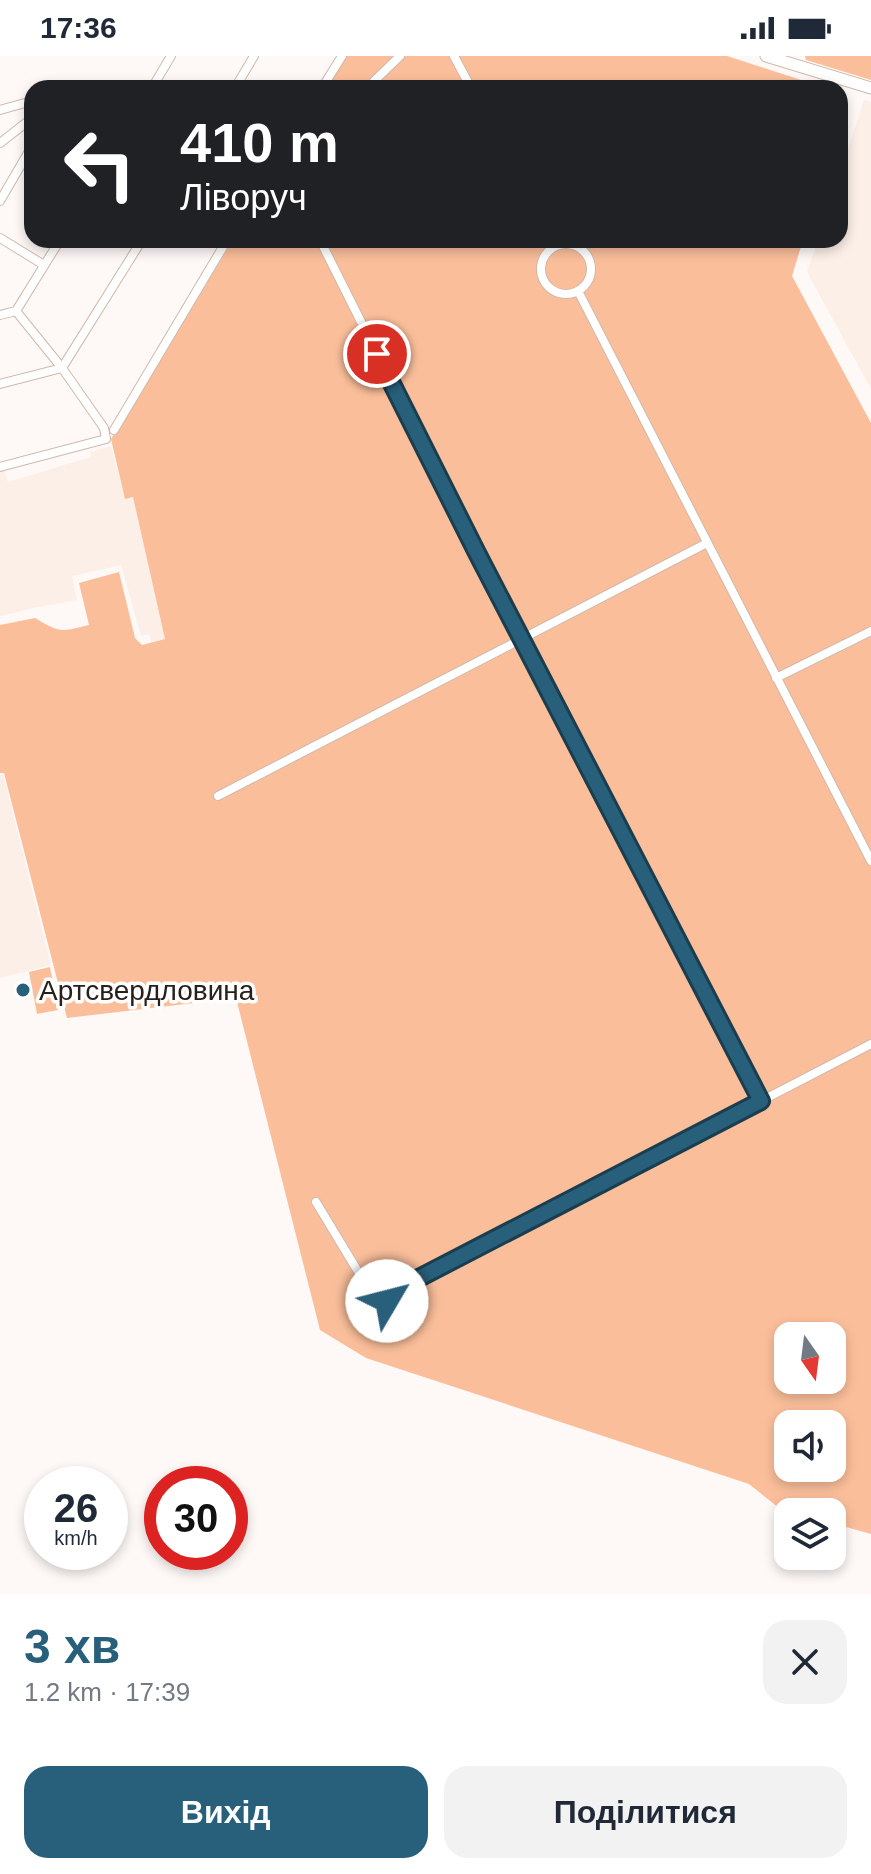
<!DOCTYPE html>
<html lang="uk">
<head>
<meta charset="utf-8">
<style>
  body { margin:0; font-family:Arial,sans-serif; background:#f2f2f3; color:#1f2937; height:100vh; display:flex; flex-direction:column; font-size:30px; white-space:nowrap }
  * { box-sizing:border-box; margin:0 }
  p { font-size:26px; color:#747a83 }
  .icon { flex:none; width:44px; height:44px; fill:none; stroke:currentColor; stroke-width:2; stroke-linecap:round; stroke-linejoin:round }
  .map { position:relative; height:1538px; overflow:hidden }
  .side { display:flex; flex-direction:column; background:#fff; flex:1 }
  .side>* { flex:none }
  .top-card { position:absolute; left:24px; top:24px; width:824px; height:168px; border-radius:24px; box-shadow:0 4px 12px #0003; background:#202124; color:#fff; overflow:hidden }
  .needle { width:52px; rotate:166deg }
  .buttons { position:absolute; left:774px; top:1266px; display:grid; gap:16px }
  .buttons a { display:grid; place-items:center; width:72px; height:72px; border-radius:16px; background:#fff; box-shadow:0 4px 12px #0003; font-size:40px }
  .speed { position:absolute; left:24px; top:1410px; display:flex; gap:16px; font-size:40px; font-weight:700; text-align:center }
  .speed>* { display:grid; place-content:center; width:104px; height:104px; border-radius:50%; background:#fff; box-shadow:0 4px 12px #0003; line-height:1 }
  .speed small { font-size:20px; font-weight:400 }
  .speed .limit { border:12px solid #d22; background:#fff; color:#111 }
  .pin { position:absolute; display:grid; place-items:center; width:68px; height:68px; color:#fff; margin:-34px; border:4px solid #fff; border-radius:50%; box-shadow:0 2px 8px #0007 }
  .me { position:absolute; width:88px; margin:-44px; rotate:53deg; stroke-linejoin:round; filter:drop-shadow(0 0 6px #0008) }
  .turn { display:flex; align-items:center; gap:28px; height:168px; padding:0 24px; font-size:36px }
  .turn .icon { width:104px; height:104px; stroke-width:2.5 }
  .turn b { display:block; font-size:56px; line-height:68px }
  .round { display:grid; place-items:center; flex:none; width:84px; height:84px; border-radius:24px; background:#f2f2f3 }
  .overview { display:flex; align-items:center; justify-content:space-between; height:136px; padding:0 24px }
  h1 { font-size:48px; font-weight:600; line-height:60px; color:#285f7a }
  .cta { display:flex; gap:16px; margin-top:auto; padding:16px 24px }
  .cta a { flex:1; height:92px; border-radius:24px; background:#285f7a; color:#fff; font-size:32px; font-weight:600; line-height:92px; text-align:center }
  .cta a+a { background:#f2f2f3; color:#1f2937 }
  .status { display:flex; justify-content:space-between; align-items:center; height:56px; padding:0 40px; background:#fff; direction:ltr }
  .status svg { height:22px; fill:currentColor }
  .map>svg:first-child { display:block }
</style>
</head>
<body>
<div class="status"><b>17:36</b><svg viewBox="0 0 49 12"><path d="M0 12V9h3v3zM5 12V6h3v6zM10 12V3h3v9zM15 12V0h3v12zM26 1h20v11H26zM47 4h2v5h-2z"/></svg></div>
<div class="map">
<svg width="871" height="1538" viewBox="0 0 871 1538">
  <rect width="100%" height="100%" fill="#fef9f7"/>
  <path fill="#fbefe7" d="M864,44L871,46V333L807,216L818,184H840V117Z
    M111,390L125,442L133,441L165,583L151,586L149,578L141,580L121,509L72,520L77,544L39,551L0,560V415L4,414L8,426L91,401L90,396Z
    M3,718L51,909L0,922V719Z"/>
  <path fill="#fabe9a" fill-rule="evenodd" d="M347,0H727L826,32H326Z
    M805,0H871V24L806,4Z
    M233,184H803L792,220L871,367V1478L832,1467V1456H795L779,1452L749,1428L366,1302L320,1274L236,942L67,962L4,717H0V569L35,562C60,577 61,576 89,569L79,527L119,516L135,582L142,589L165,583L133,441L125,443L111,383ZM788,1280H832V1324H788ZM788,1368H832V1412H788Z
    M50,911L58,954L37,958L29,916Z"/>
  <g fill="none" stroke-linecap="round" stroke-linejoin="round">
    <g stroke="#d0b9ac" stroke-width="10">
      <path id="minor" d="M454,0L471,32
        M152,32L171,0
        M235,32L254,0
        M322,32L342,0
        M367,32L400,0
        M0,54L32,45
        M0,87L32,62
        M0,145L32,90
        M0,182L44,209
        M320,184L477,497L761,1045
        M541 213a25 25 0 1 1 50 0a25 25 0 1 1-50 0Z
        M578,235L871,805
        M0,259L16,255L60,184
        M0,328L62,312L142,184
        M114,374L227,184
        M0,411L106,383L104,372L62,312L16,255
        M776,622L871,575
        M218,740L707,487
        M316,1146L371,1237
        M369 1243a9 9 0 1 1 18 0a9 9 0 1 1-18 0Z
        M386,1239L871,988"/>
    </g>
    <g stroke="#d0b9ac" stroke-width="13">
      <path id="secondary" d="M766,0L871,32"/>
    </g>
    <use href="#minor" stroke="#fff" stroke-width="8"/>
    <use href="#secondary" stroke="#fff" stroke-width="11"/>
  </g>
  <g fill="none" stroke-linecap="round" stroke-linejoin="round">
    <g stroke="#1a3e4f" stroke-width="20">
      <path id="route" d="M377,298L477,497L761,1045L386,1239L387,1245"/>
    </g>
    <use href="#route" stroke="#285f7a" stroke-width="14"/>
  </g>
  <circle fill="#285f7a" stroke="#fff" stroke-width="3" cx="23" cy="934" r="8"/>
  <g text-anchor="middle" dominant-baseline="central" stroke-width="7" stroke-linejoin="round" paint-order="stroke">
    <g font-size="28" fill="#28201b" stroke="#fff" text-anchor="start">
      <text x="39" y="934">Артсвердловина</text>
    </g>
  </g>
</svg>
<div class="buttons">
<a><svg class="needle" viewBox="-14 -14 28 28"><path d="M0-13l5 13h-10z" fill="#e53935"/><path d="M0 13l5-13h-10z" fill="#747a83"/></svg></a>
<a><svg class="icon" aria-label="sound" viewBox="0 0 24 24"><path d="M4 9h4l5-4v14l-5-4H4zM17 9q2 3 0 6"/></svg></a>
<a><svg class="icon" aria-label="layers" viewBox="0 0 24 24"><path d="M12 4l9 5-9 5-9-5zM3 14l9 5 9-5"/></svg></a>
</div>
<div class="speed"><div>26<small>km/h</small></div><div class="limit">30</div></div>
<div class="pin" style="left:377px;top:298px;background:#d93025"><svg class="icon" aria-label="arrive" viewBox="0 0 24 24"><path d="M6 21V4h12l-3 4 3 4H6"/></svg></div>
<svg class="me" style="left:387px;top:1245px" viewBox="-20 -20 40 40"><circle r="19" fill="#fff"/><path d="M0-13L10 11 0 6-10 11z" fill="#285f7a"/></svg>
<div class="top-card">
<div class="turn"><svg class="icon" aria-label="left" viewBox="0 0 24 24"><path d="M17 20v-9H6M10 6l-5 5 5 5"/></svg><div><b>410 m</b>Ліворуч</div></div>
</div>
</div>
<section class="side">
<div class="overview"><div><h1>3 хв</h1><p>1.2 km · 17:39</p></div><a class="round"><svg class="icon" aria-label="close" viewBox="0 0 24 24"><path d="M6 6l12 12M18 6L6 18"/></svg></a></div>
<div class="cta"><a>Вихід</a><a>Поділитися</a></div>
</section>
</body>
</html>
